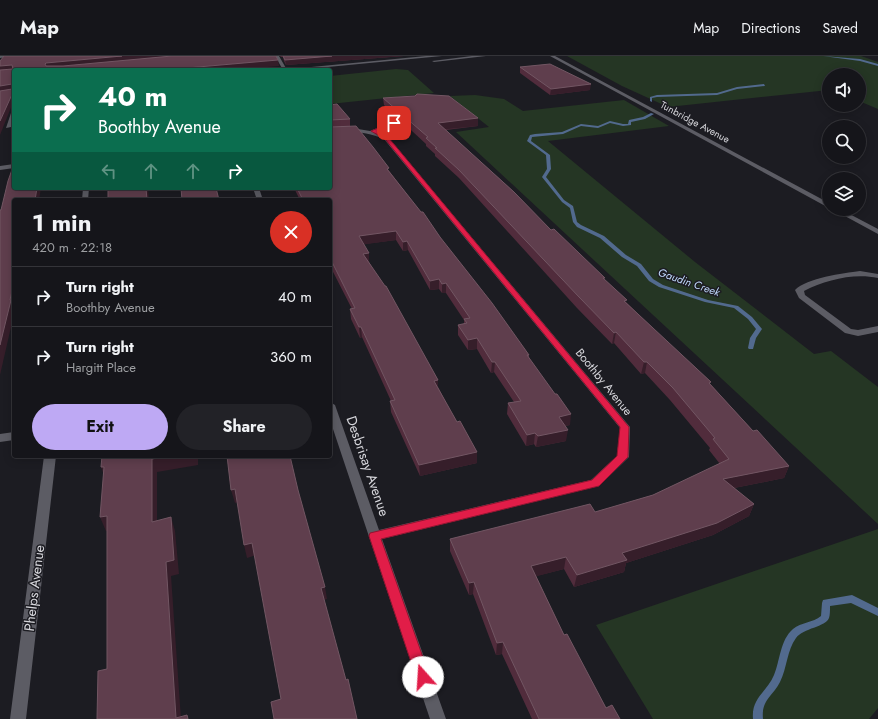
<!DOCTYPE html>
<html lang="en">
<head>
<meta charset="utf-8">
<style>
  body { margin:0; font-family:Jost,sans-serif; background:#222227; color:#f1f3f6; height:100vh; display:flex; flex-direction:column; font-size:15px; white-space:nowrap }
  * { box-sizing:border-box; margin:0 }
  p { font-size:13px; color:#9d9fa2 }
  .icon { flex:none; width:22px; height:22px; fill:none; stroke:currentColor; stroke-width:2; stroke-linecap:round; stroke-linejoin:round }
  .map { position:relative; flex:1; overflow:hidden }
  .drawer { position:absolute; left:12px; top:142px; width:320px; height:260px; display:flex; flex-direction:column; background:#15151a; border-radius:4px; box-shadow:0 2px 10px #0003,0 0 0 1px #343439 }
  .drawer>* { flex:none }
  .guide { position:absolute; left:12px; top:12px; width:320px; height:122px; border-radius:4px; box-shadow:0 2px 10px #0003,0 0 0 1px #343439; background:#0b6e4f; color:#fff; overflow:hidden }
  .tools { position:absolute; left:822px; top:12px; display:grid; gap:8px }
  .tools a { display:grid; place-items:center; width:44px; height:44px; border-radius:50%; background:#15151a; box-shadow:0 2px 10px #0003,0 0 0 1px #343439; font-size:20px }
  .pin { position:absolute; display:grid; place-items:center; width:34px; height:34px; color:#fff; margin:-17px; border-radius:8px; box-shadow:0 2px 6px #0006 }
  .me { position:absolute; width:44px; margin:-22px; rotate:341deg; stroke-linejoin:round; filter:drop-shadow(0 0 3px #0008) }
  .turn { display:flex; align-items:center; gap:14px; height:84px; padding:0 20px; font-size:18px }
  .turn .icon { width:52px; height:52px; stroke-width:2.5 }
  .turn b { display:block; font-size:28px; line-height:34px }
  .lanes { display:flex; align-items:center; height:38px; padding:0 20px; background:#0003; justify-content:center; gap:20px; direction:ltr }
  .lanes .off { opacity:.35 }
  .round { display:grid; place-items:center; flex:none; width:42px; height:42px; border-radius:21px; background:#222227 }
  .summary { display:flex; align-items:center; justify-content:space-between; height:68px; padding:0 20px }
  h1 { font-size:24px; font-weight:700; line-height:30px }
  .cta { display:flex; gap:8px; margin-top:auto; padding:8px 20px }
  .cta a { flex:1; height:46px; border-radius:24px; background:#bea9f4; color:#111; font-size:16px; font-weight:700; line-height:46px; text-align:center }
  .cta a+a { background:#222227; color:#f1f3f6 }
  ul { padding:0; list-style:none }
  li { display:flex; align-items:center; gap:12px; height:60px; padding:0 20px; border-top:1px solid #343439 }
  li div { flex:1 }
  li b { display:block; font-size:15px }
  li em { font-style:normal }
  header { display:flex; align-items:center; gap:24px; box-sizing:border-box; height:56px; padding:0 20px; background:#15151a; border-bottom:1px solid #343439 }
  header strong { font-size:19px }
  nav { display:flex; gap:22px; margin-inline-start:auto; font-size:14px }
  .map>svg:first-child { display:block }
</style>
</head>
<body>
<header>
<strong>Map</strong>
<nav><a>Map</a><a>Directions</a><a>Saved</a></nav>
</header>
<div class="map">
<svg width="878" height="663" viewBox="0 0 878 663">
  <rect width="100%" height="100%" fill="#1c1c22"/>
  <path fill="#253624" d="M567,0H861L878,6V53L859,45V19H829V34L668,51L622,30Z
    M396,13L408,14L434,37L330,48V20Z
    M475,39L504,43L523,55L624,44L669,70L548,85L695,206L814,298L831,295L878,331V468L456,76L489,71L450,40Z
    M878,473V652L869,663H653L596,569Z"/>
  <g fill="none" stroke-linecap="round" stroke-linejoin="round">
    <path fill="#526a8e" fill-rule="evenodd" d="M823,0L860,3L878,8V10L860,5Z
      M764,28L765,30L737,33L717,39L657,41L652,42V46L650,45V41L657,39L717,37L737,31Z
      M651,57L654,58L645,63L631,66V69L623,70L610,67L598,72L581,70L563,78L532,81L531,85L550,99L551,113L546,121L564,144L573,150L577,166L581,169L604,180L626,199L641,208L653,223L663,229L708,244L738,250L752,261L762,273L756,282L753,293H749L748,292L750,282L756,273L748,263L734,252L705,246L659,231L649,225L637,210L622,201L600,182L577,171L573,166L570,152L562,146L542,121L547,113L546,99L527,85L530,79L535,78L562,76L581,68L598,70L610,65L623,68H628L629,64L643,61Z
      M852,539L878,552V560L851,547L830,550C830,554 830,559 829,562C826,571 803,572 796,582C787,594 787,612 780,626C773,640 761,644 763,663H753C751,642 767,636 774,619C780,605 780,584 793,573C801,566 813,567 821,560L822,547L823,544Z"/>
    <path fill="#5c5c64" fill-rule="evenodd" d="M14,55V63L11,71L6,72L11,57Z
      M860,215L878,218V222C853,217 826,224 804,235L805,239L851,273L858,274L878,270V276L858,280L845,277L799,242L795,234C807,222 843,217 860,215Z"/>
    <path fill="#5c5c64" fill-rule="evenodd" d="M0,0H13L0,2Z
      M275,0H279L287,14H283Z
      M550,0H555L829,147V152Z
      M392,66L397,67L375,76L388,81L630,371L629,401L599,430L382,483L446,663H430L330,364V346L335,349L379,474L591,424L617,400L620,372L384,83C366,75 349,75 330,77V73L352,72L370,75Z
      M14,108V112L0,114V110Z
      M83,132H89L88,144H82Z
      M253,132H259L263,144H257Z
      M832,153H840L878,173V178Z
      M14,376V384L0,386V378Z
      M44,400H56L26,663H10Z"/>
    <path fill="#5c5c64" fill-rule="evenodd" d="M426,0H442L297,14H280Z
      M472,0H486L434,6L432,5Z"/>
  </g>
  <path fill="#512c3c" d="M280,0H404L286,9L284,5L283,1H281Z
    M520,11L590,34L550,39L520,17Z
    M383,42L478,62V70L446,74L551,174L605,224L627,247L711,329L753,375L789,410L784,422L734,432L754,448L749,460L713,479L626,507L624,516L574,531L564,513L536,520L564,579L606,652L620,663H532L502,598L496,599L473,538L469,539L450,495V483L595,456L653,439L720,408L709,394L710,392L670,344L645,317L641,318L614,287L612,288L577,252L459,122L435,100V98L426,90V88L384,49Z
    M330,49L350,63V70L390,116L529,299V302L570,369L565,370L566,385L536,391L534,388L526,390L507,358L508,347L514,346L494,316L491,317L477,293L468,294L458,279V269L464,268V264L446,237H442L439,233L430,234L408,194L403,195L396,184L364,188L369,206L438,324V331L477,407L420,420L391,356L390,345H391L362,281L360,282L351,263L350,253H352L330,210V144H300L294,132H330Z"/>
  <path fill="#361e2a" d="M122,0H185L48,13L45,8L46,7Z
    M332,0H404L286,9L285,4Z
    M278,4L279,10L233,14H176L175,13Z
    M12,9L14,14L0,15V10Z
    M12,28L14,35V44L0,79V30Z
    M591,28L590,34L550,39L551,33Z
    M478,62V70L438,74V67Z
    M37,132H41L39,144H35Z
    M146,132H148L149,144H147Z
    M396,175V184L360,189L359,180Z
    M407,185L408,194L403,195V186Z
    M369,197V206L363,198Z
    M439,223V233L430,234V225Z
    M14,226V258L0,319V289Z
    M446,227V237H442V228Z
    M359,271H361L362,281L360,282Z
    M616,276L614,287L612,288L614,277Z
    M477,282V293L468,294V284Z
    M492,306H495L494,316L491,317Z
    M644,306H647L645,317L641,318Z
    M438,324V334L434,325Z
    M571,358L570,369L558,371L559,361Z
    M568,374L566,385L536,391L538,380Z
    M535,377L534,388L526,390L527,379Z
    M477,396V407L420,420L419,409Z
    M168,400H198V409L157,416V480L152,466V403Z
    M789,410L784,422L719,435L723,423Z
    M101,411H104L106,425Z
    M235,433L238,446L235,447L231,434Z
    M754,448L749,460L713,479L626,507L624,516L574,531L577,519L622,497Z
    M107,460L113,474L106,475L100,461Z
    M171,461L175,475L179,518L171,520L181,663L176,662L166,506Z
    M252,487L256,499L247,502L244,489Z
    M566,501L564,513L530,522L531,510Z
    M474,526L473,538L469,539V527Z
    M325,531L327,543L323,544L321,532Z
    M503,586L502,598L496,599L497,587Z"/>
  <path fill="#5f3e4d" stroke="#725663" d="M4,0H122L46,7L45,8L46,10H63L172,0H276L278,4L175,13L176,14H14V34L0,65V35L12,33L13,30L12,28L0,30V14L13,13L12,9L0,10V5Z
    M283,0H332L285,4Z
    M550,8L591,28L551,33L520,11Z
    M417,38L449,40L478,62L438,67L514,136L551,174L554,173L605,222H603L627,244L624,245L711,326L709,327L753,375L757,374L789,410L723,423L754,448L717,467L622,497L627,504L577,519L566,501L531,510L564,579L567,578L606,652L612,649L620,663H539L503,586L497,587L474,526L469,527L450,483L590,448L595,456L653,439L729,403L713,383L715,382L673,332L647,306H644L616,276L614,277L579,241L459,114L435,92H437L426,82L428,81L383,42L415,40Z
    M337,48L350,63L330,64V49Z
    M356,70L373,91L389,112L387,113L421,156H423L440,181L492,247L529,299H527L555,338H557L571,358L559,361L568,374L538,380L535,377L527,379L508,347L521,345L495,306H492L477,282L468,284L458,269L467,267L464,263L470,262L446,227L442,228L439,223L430,225L407,185L403,186L396,175L359,180L369,197L363,198L385,230H386L438,324L434,325L457,366L460,365L477,396L419,409L390,345L395,344L361,271H359L350,253L355,252L330,202V144H303L297,132H330V71Z
    M14,108V132H37L35,144H14V226L10,244H11L0,289V154H1L8,125Z
    M108,132H146L147,144H108Z
    M181,132H216L219,144H182Z
    M102,400H168L152,403V466L171,461L174,504L166,506L176,662L187,659L188,663H97L98,615L107,613V460L100,461L104,411H101Z
    M227,400H290L298,434L325,531L321,532L346,624L348,623L357,663H274L271,646L281,643L252,487L244,489L235,433L231,434Z"/>
  <path fill="#e11d48" stroke="#92132f" d="M392,66L396,67L377,75L388,81L629,371L628,401L599,430L381,483L430,621L428,625L423,627L418,625L416,621L369,480L370,477L592,424L617,400L620,371L385,83L371,75Z"/>
  <g text-anchor="middle" dominant-baseline="central" stroke-width="3" stroke-linejoin="round" paint-order="stroke">
    <g font-size="10" fill="#d6d6db" stroke="#1c1c22">
      <text transform="translate(695 66) rotate(28)">Tunbridge Avenue</text>
    </g>
    <g font-size="11" font-style="italic" fill="#c1dafe" stroke="#1c1c22">
      <text transform="translate(689 226) rotate(19)">Gaudin Creek</text>
    </g>
    <g font-size="12" fill="#d6d6db" stroke="#1c1c22">
      <text transform="translate(604 326) rotate(51)">Boothby Avenue</text>
    </g>
    <g font-size="14" fill="#d6d6db" stroke="#1c1c22">
      <text transform="translate(368 410) rotate(71)">Desbrisay Avenue</text>
      <text transform="translate(34 532) rotate(-83)">Phelps Avenue</text>
    </g>
  </g>
</svg>
<div class="tools">
<a><svg class="icon" aria-label="sound" viewBox="0 0 24 24"><path d="M4 9h4l5-4v14l-5-4H4zM17 9q2 3 0 6"/></svg></a>
<a><svg class="icon" aria-label="search" viewBox="0 0 24 24"><circle cx="10" cy="10" r="6"/><path d="M15 15l6 6"/></svg></a>
<a><svg class="icon" aria-label="layers" viewBox="0 0 24 24"><path d="M12 4l9 5-9 5-9-5zM3 14l9 5 9-5"/></svg></a>
</div>
<div class="pin" style="left:394px;top:67px;background:#d93025"><svg class="icon" aria-label="arrive" viewBox="0 0 24 24"><path d="M6 21V4h12l-3 4 3 4H6"/></svg></div>
<svg class="me" style="left:423px;top:621px" viewBox="-20 -20 40 40"><circle r="19" fill="#fff"/><path d="M0-13L10 11 0 6-10 11z" fill="#e11d48"/></svg>
<div class="guide">
<div class="turn"><svg class="icon" aria-label="right" viewBox="0 0 24 24"><path d="M7 20v-9h11M14 6l5 5-5 5"/></svg><div><b>40 m</b>Boothby Avenue</div></div>
<div class="lanes"><svg class="icon off" aria-label="left" viewBox="0 0 24 24"><path d="M17 20v-9H6M10 6l-5 5 5 5"/></svg><svg class="icon off" aria-label="ahead" viewBox="0 0 24 24"><path d="M12 20V5M6 11l6-6 6 6"/></svg><svg class="icon off" aria-label="ahead" viewBox="0 0 24 24"><path d="M12 20V5M6 11l6-6 6 6"/></svg><svg class="icon" aria-label="right" viewBox="0 0 24 24"><path d="M7 20v-9h11M14 6l5 5-5 5"/></svg></div>
</div>
<section class="drawer">
<div class="summary"><div><h1>1 min</h1><p>420 m · 22:18</p></div><a class="round" style="background:#d93025;color:#fff"><svg class="icon" aria-label="close" viewBox="0 0 24 24"><path d="M6 6l12 12M18 6L6 18"/></svg></a></div>
<ul>
<li><svg class="icon" aria-label="right" viewBox="0 0 24 24"><path d="M7 20v-9h11M14 6l5 5-5 5"/></svg><div><b>Turn right</b><p>Boothby Avenue</p></div><em>40 m</em></li>
<li><svg class="icon" aria-label="right" viewBox="0 0 24 24"><path d="M7 20v-9h11M14 6l5 5-5 5"/></svg><div><b>Turn right</b><p>Hargitt Place</p></div><em>360 m</em></li>
</ul>
<div class="cta"><a>Exit</a><a>Share</a></div>
</section>
</div>
</body>
</html>
